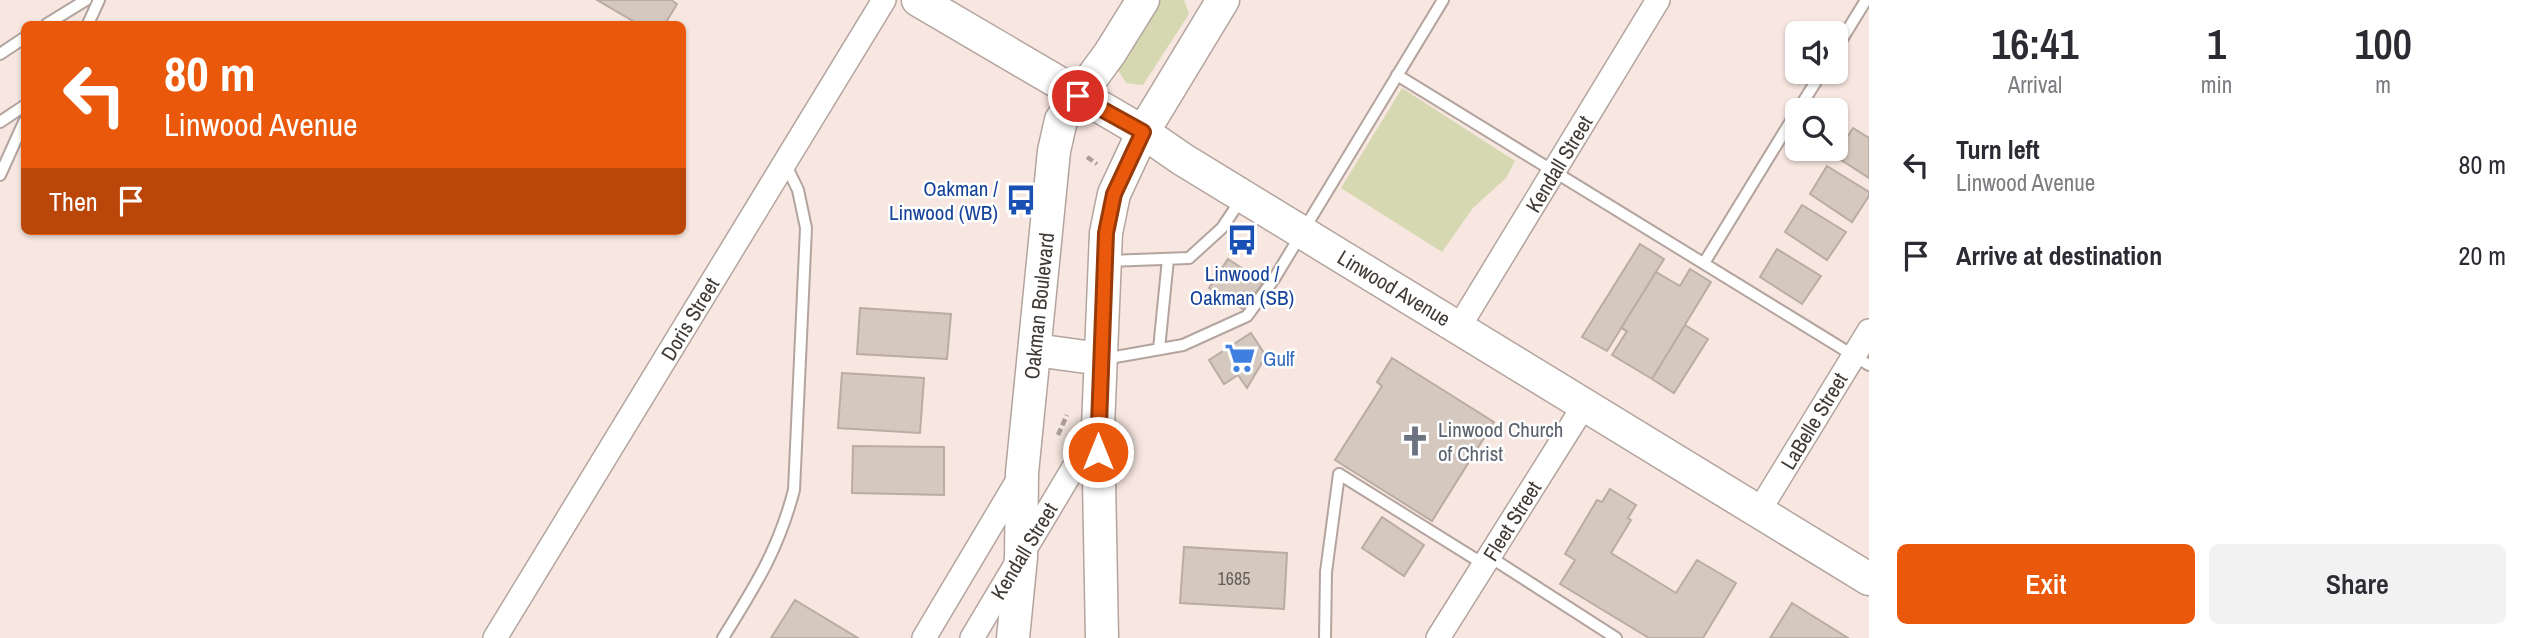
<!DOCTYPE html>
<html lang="en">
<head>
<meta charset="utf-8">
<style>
  body { margin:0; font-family:"Archivo Narrow",sans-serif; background:#f2f2f3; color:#2b2b33; height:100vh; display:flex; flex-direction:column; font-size:26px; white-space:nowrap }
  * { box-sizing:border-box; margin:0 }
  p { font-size:23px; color:#7c7c81 }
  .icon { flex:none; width:38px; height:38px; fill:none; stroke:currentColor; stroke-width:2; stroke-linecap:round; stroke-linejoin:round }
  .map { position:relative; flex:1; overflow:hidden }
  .side { display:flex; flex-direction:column; background:#fff; width:665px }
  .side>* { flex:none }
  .top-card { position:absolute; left:21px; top:21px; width:665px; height:214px; border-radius:10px; box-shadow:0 2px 5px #0004; background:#ea580c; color:#fff; overflow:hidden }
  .fabs { position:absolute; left:1785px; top:21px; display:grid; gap:14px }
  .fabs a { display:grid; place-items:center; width:63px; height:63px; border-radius:10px; background:#fff; box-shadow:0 2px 5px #0004; font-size:35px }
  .pin { position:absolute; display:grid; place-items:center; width:60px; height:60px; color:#fff; margin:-30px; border:4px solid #fff; border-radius:50%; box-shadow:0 2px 7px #0007 }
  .me { position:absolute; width:77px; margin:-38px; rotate:0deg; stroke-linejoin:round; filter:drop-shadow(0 0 5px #0008) }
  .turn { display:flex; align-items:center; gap:24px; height:147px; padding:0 28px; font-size:32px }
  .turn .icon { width:91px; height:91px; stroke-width:2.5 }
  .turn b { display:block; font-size:49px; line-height:60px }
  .then { display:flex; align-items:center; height:66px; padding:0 28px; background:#0003; gap:14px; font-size:26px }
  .eta { display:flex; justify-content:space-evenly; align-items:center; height:119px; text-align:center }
  .eta b { font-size:42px; font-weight:600; line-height:49px }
  .cta { display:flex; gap:14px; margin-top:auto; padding:14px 28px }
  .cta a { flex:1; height:80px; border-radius:10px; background:#ea580c; color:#fff; font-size:28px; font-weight:600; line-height:80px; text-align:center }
  .cta a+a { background:#f2f2f3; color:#2b2b33 }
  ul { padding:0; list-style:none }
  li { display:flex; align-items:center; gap:21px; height:91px; padding:0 28px }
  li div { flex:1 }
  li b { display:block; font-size:26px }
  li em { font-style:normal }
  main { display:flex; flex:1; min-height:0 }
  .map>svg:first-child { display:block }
</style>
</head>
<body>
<main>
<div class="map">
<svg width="1869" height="638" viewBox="0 0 1869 638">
  <rect width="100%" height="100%" fill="#f7e7e0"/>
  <path fill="#d5d8b1" d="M1160,0H1184L1189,14L1143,85L1126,83L1118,70Z
    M1402,88L1515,161L1506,178L1473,208L1442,252L1341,188Z"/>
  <path fill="#d5c8bf" stroke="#b9aca3" stroke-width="2" d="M597,0H671L677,4L665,24H638Z
    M1853,128L1869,138V178L1835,156Z
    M1827,166L1869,192V196L1852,222L1810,194Z
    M1802,205L1846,232L1827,260L1785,232Z
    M1640,244L1664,259L1607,351L1582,337Z
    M1777,249L1821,276L1802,304L1760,277Z
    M1228,259L1263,282L1244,310L1209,288Z
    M1690,269L1711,282L1652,379L1612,355L1627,331L1621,328L1656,272L1680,286Z
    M860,308L951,314L947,359L857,354Z
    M1685,325L1708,339L1674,393L1652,379Z
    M1251,333L1266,356L1247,388L1238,375L1224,384L1209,360Z
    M1392,358L1494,422L1432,521L1335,460L1382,386L1377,382Z
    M842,373L924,378L920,433L838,428Z
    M853,446L944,447V495L852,493Z
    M1610,489L1636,505L1628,518L1631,520L1611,553L1676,593L1697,560L1736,583L1703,638H1649L1560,584L1575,560L1565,554L1597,500L1602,502Z
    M1382,517L1424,545L1404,576L1362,548Z
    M1184,547L1287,553L1284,609L1180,603Z
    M795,600L858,638H771Z
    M1792,603L1848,638H1770Z"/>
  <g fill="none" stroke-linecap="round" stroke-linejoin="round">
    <g stroke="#b3a49e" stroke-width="14">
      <path id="lane" d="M47,24L86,0
        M88,24L99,0
        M1836,49L1866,0
        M0,54L24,38
        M1397,75L1869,365
        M1798,110L1822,72
        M0,122L24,106
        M0,175L24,122
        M1108,261L1189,258L1222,228L1242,198
        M1704,263L1797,111
        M1159,349L1168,259
        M1104,359L1183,345L1247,316L1274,279L1443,0
        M1490,557L1616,638
        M723,638C755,586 778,551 794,490L806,228L798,190L785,163
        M1325,638L1326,572L1339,474L1485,565"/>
    </g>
    <g stroke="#b3a49e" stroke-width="26">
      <path id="street" d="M1459,327L1658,0
        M1759,511L1869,331
        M495,638L884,0
        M924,638L1021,475
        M972,638L1098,427
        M1438,638L1585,404"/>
    </g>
    <g stroke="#b3a49e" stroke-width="35">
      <path id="secondary" d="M918,0L1143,132L1182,159L1869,579
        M1035,350L1101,359
        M1013,638L1021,557L1022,473L1054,151L1061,120L1110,53L1143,0
        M1102,638L1098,427L1106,233L1114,194L1143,132L1223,0"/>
    </g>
    <path stroke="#aa9e98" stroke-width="4.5" stroke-dasharray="7 3.5" stroke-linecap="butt" d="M1087,157L1097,164
      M1058,435L1067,415"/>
    <use href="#lane" stroke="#fff" stroke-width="10"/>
    <use href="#street" stroke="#fff" stroke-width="23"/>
    <use href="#secondary" stroke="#fff" stroke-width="32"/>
  </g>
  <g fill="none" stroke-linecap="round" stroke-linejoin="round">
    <g stroke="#983908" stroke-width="18">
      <path id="route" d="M1078,96L1143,132L1114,194L1106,233L1098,452"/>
    </g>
    <use href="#route" stroke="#ea580c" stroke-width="12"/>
  </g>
  <defs>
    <g id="bus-bare" transform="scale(2.415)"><path d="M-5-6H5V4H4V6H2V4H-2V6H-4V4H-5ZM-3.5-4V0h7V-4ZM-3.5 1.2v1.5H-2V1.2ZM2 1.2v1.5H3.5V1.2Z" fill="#1a4fb4" stroke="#fff" stroke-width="2.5" paint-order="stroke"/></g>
    <g id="supermarket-bare" transform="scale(2.415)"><path d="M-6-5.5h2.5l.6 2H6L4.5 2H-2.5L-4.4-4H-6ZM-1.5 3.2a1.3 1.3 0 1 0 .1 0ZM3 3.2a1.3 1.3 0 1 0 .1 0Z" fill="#3f7fe0" stroke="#fff" stroke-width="2.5" paint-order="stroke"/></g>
    <g id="church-bare" transform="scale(2.415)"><path d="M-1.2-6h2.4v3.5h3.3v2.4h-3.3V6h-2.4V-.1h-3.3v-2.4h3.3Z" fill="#6b7280" stroke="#fff" stroke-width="2.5" paint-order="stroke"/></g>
  </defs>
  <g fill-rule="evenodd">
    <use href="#bus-bare" x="1021" y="200"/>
    <use href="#bus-bare" x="1242" y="240"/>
    <use href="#supermarket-bare" x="1240" y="358"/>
    <use href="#church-bare" x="1415" y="441"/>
  </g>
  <g text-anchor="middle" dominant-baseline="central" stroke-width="5" stroke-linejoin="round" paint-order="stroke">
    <g font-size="18" fill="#655e59">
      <text x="1234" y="578">1685</text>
    </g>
    <g font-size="21" fill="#403a37" stroke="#fff">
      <text transform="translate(1559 164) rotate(-59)">Kendall Street</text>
      <text transform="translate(1394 288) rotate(31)">Linwood Avenue</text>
      <text transform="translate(1039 306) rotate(-84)">Oakman Boulevard</text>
      <text transform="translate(690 319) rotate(-59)">Doris Street</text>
      <text transform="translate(1814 421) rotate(-59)">LaBelle Street</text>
      <text transform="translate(1512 521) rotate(-58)">Fleet Street</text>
      <text transform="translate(1024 551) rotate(-59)">Kendall Street</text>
    </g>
    <g font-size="21" fill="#164399" stroke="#fff" text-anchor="end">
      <text x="998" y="188">Oakman /<tspan x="998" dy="24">Linwood (WB)</tspan></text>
      <text x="1242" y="273" text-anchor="middle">Linwood /<tspan x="1242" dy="24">Oakman (SB)</tspan></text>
    </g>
    <g font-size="21" fill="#366cbe" stroke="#fff" text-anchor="start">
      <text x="1263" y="358">Gulf</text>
    </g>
    <g font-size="21" fill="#5b616d" stroke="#fff" text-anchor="start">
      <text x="1438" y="429">Linwood Church<tspan x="1438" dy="24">of Christ</tspan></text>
    </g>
  </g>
</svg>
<div class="fabs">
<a><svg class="icon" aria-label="sound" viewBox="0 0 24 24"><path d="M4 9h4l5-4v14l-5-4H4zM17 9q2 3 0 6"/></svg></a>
<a><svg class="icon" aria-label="search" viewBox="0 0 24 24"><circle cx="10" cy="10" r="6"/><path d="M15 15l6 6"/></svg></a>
</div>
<div class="pin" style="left:1078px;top:96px;background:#d93025"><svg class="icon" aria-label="arrive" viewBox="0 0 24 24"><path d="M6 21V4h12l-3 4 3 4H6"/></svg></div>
<svg class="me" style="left:1098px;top:452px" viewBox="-20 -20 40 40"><circle r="17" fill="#ea580c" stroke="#fff" stroke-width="3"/><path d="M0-11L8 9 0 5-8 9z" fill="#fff"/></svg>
<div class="top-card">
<div class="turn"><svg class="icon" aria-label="left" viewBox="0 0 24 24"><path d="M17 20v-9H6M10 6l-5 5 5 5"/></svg><div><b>80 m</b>Linwood Avenue</div></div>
<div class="then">Then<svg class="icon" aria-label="arrive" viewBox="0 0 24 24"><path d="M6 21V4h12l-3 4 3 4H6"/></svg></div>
</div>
</div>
<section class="side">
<div class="eta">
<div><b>16:41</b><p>Arrival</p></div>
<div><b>1</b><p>min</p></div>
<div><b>100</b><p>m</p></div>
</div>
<ul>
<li><svg class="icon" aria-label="left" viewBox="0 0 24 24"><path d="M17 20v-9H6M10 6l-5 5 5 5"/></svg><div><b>Turn left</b><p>Linwood Avenue</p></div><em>80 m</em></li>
<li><svg class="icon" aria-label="arrive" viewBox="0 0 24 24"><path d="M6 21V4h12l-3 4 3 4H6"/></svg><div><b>Arrive at destination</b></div><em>20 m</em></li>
</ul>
<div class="cta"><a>Exit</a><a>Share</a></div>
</section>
</main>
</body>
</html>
